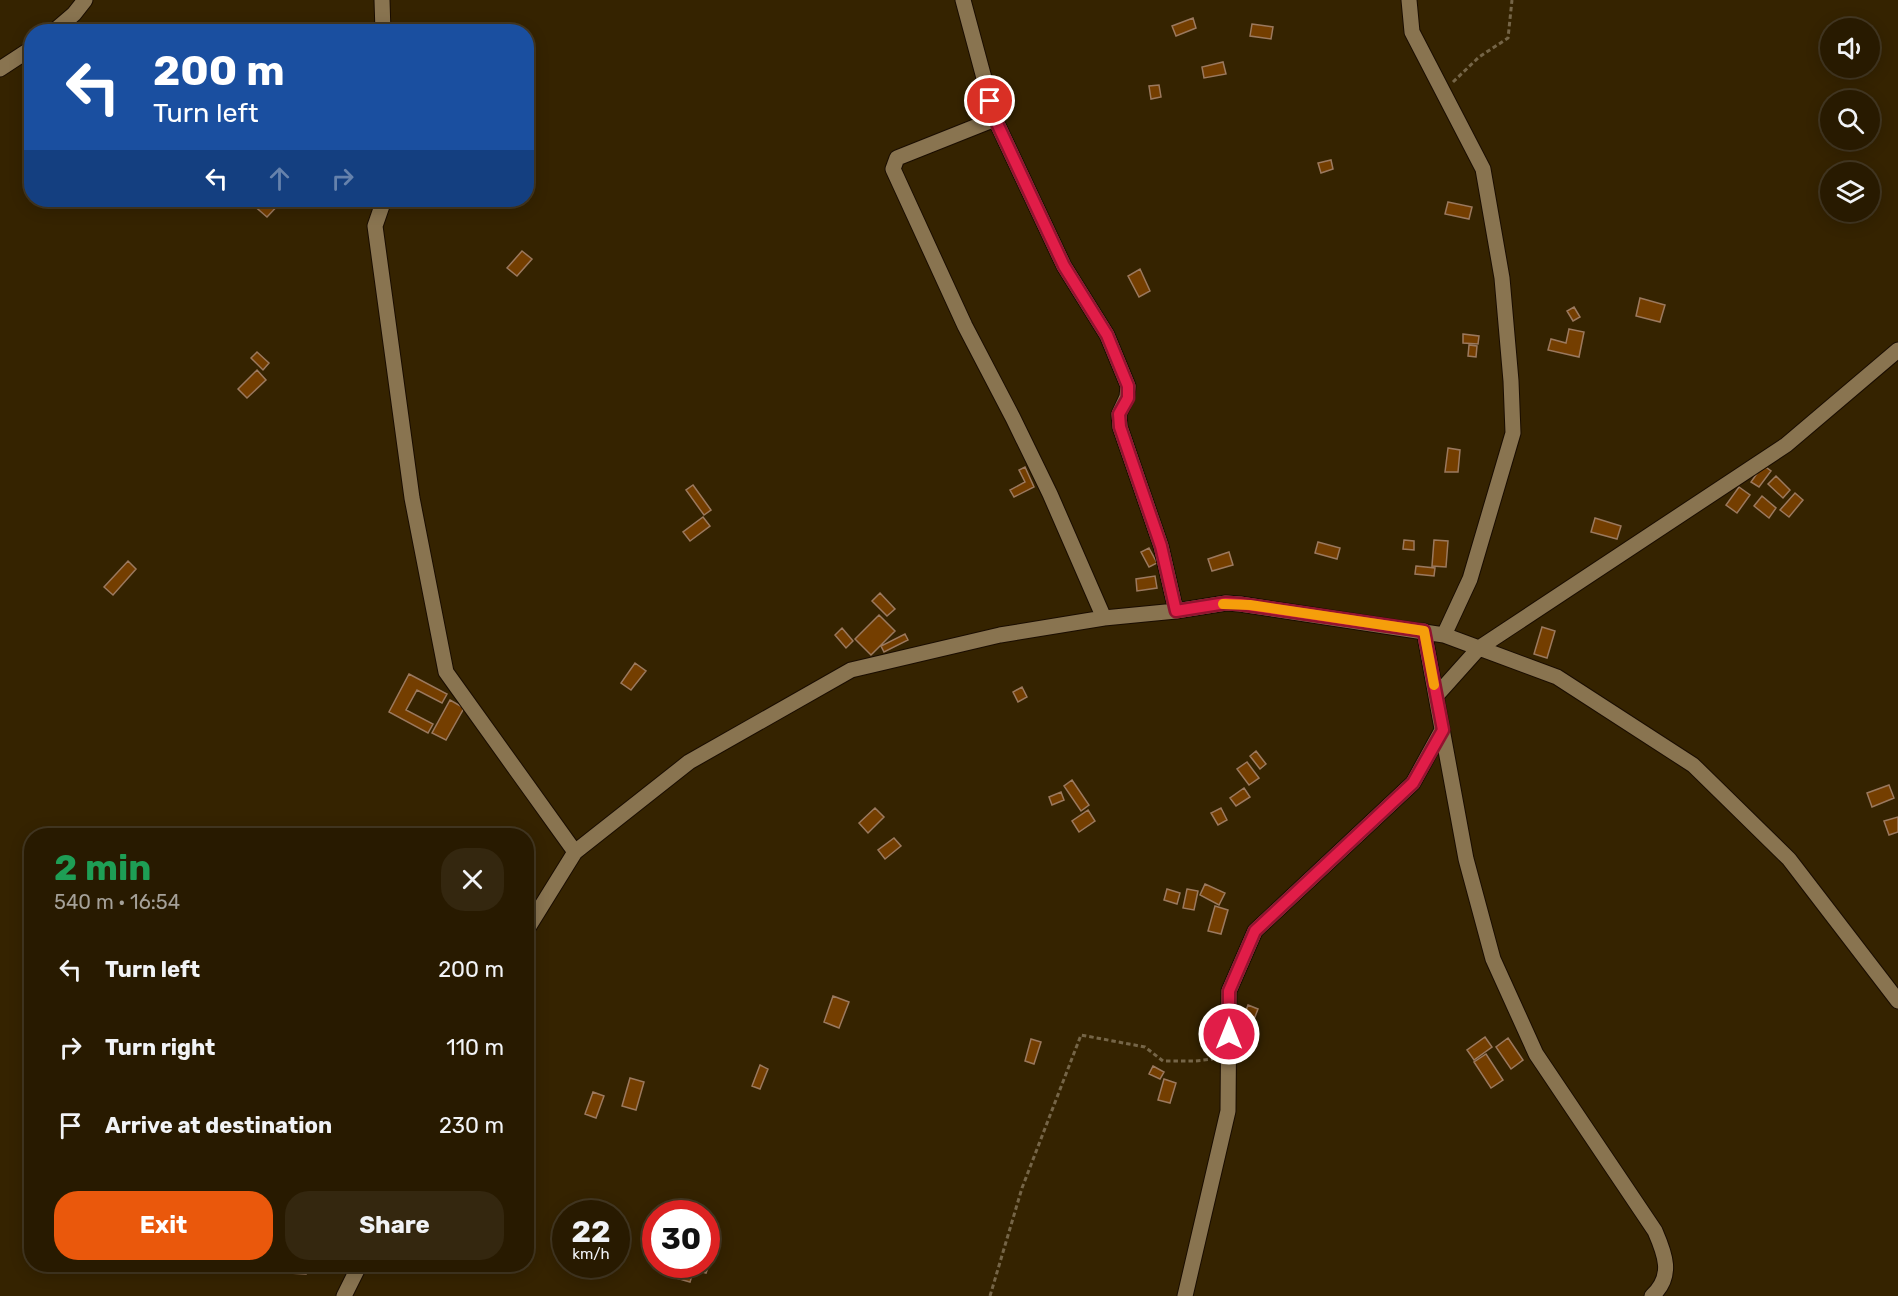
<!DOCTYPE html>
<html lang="en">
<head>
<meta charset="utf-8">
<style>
  body { margin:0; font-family:Rubik,sans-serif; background:#34270f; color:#f1f3f6; height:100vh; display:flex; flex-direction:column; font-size:22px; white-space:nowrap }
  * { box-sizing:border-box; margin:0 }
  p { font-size:20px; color:#a5a199 }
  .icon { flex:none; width:33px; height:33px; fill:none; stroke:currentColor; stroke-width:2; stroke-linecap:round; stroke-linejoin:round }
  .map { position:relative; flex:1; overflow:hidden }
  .sheet { position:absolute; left:24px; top:828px; width:510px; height:444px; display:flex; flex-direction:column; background:#281a00; border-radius:24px; box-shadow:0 3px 15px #0003,0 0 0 2px #443822 }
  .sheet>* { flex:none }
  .top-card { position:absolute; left:24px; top:24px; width:510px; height:183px; border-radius:24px; box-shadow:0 3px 15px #0003,0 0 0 2px #443822; background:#1a4fa0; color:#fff; overflow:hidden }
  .controls { position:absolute; left:1820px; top:18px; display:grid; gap:12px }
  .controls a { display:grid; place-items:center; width:60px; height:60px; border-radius:50%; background:#281a00; box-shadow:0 3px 15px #0003,0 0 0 2px #443822; font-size:30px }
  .speed { position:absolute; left:552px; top:1200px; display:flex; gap:12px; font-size:30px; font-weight:700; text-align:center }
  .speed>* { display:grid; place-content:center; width:78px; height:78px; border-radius:50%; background:#281a00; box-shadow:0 3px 15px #0003,0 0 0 2px #443822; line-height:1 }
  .speed small { font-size:15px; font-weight:400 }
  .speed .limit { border:9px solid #d22; background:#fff; color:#111 }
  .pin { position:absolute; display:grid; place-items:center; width:51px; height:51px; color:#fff; margin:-26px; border:3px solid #fff; border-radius:50%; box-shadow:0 2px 6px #0007 }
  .me { position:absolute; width:66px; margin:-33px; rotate:0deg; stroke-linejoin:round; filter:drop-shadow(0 0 4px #0008) }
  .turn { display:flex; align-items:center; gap:21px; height:126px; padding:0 30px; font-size:27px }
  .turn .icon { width:78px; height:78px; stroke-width:2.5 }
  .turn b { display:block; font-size:42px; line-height:51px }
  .lanes { display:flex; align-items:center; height:57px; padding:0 30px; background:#0003; justify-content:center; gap:30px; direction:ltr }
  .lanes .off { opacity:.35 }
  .round { display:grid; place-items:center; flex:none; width:63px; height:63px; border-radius:24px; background:#34270f }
  .head { display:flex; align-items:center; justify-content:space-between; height:102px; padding:0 30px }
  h1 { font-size:36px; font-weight:700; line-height:45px; color:#1e9e55 }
  .cta { display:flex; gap:12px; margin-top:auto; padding:12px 30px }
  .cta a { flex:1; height:69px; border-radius:24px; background:#ea580c; color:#fff; font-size:24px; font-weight:700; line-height:69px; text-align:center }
  .cta a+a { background:#34270f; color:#f1f3f6 }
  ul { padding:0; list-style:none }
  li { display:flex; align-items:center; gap:18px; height:78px; padding:0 30px }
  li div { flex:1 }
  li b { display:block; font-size:22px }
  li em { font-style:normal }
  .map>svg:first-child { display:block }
</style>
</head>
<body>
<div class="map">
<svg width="1898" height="1296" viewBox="0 0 1898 1296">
  <rect width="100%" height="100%" fill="#352300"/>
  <path fill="#743e00" stroke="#9b795e" stroke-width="1.5" d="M1193,18L1196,28L1176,36L1172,26Z
    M1252,24L1273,27L1271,39L1250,36Z
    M1223,62L1226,74L1204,78L1202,67Z
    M1159,85L1161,97L1151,99L1149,86Z
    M1331,160L1333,169L1321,173L1318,163Z
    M256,200H283L267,217L252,204Z
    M1448,202L1472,207L1469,219L1445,214Z
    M522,251L532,259L517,276L507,268Z
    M1140,269L1150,291L1139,297L1128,276Z
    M1640,298L1665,305L1660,322L1636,316Z
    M1574,307L1580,317L1573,321L1567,311Z
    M1569,329L1584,332L1579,357L1548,350L1551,339L1566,343Z
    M1463,334L1479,336L1478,344L1463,343Z
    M1469,345L1477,346L1476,357L1468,356Z
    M257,352L269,363L263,370L251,358Z
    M257,370L266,380L247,398L238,389Z
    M1448,448L1460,450L1458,472H1445Z
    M1763,465L1771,471L1759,487L1751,482Z
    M1025,467L1034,487L1014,497L1010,490L1025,482L1019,470Z
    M1776,476L1790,490L1783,498L1768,484Z
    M693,485L711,510L704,515L686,490Z
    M1739,487L1750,495L1737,513L1726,505Z
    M1795,493L1803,500L1789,517L1780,510Z
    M1762,496L1776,508L1769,518L1754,506Z
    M703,517L710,526L690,541L683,532Z
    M1595,518L1621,526L1617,539L1591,532Z
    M1404,540L1414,541V550L1403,549Z
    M1434,540L1448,541L1446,567L1432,566Z
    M1318,542L1340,548L1337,559L1315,553Z
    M1149,548L1157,563L1149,567L1141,552Z
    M1229,552L1233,565L1212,571L1208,559Z
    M128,561L136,569L113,595L104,587Z
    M1416,566L1435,568L1434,576L1415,574Z
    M1155,576L1157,588L1137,591L1136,579Z
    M880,593L895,609L887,616L872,601Z
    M879,615L895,631L871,655L855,639Z
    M1542,627L1555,631L1547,658L1534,654Z
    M842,628L853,641L846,648L835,635Z
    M905,634L908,640L884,652L881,646Z
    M635,663L646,671L631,690L621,683Z
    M409,674L447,694L442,703L417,690L406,710L433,724L428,733L389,712Z
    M1022,687L1027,697L1018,702L1013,692Z
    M450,700L464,708L446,740L432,733Z
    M1256,751L1266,764L1260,769L1250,756Z
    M1247,762L1259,778L1249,785L1237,769Z
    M1072,780L1089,805L1081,811L1064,786Z
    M1889,785L1894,798L1872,807L1867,793Z
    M1244,788L1250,797L1236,806L1230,798Z
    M1061,792L1064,800L1052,805L1049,797Z
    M875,808L884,817L868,833L859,823Z
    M1221,808L1227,820L1218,825L1211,813Z
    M1088,810L1095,821L1079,832L1072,821Z
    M1898,817V832L1889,835L1884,821Z
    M894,838L901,846L885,859L878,850Z
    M1205,884L1225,893L1219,905L1200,895Z
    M1167,889L1180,893L1177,904L1164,900Z
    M1187,889L1198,891L1194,910L1183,908Z
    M1215,906L1228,910L1221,934L1208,931Z
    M833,996L849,1002L839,1028L824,1022Z
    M1248,1005L1258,1009L1253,1022L1243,1019Z
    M1485,1037L1492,1047L1474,1060L1467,1050Z
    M1508,1038L1523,1060L1511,1069L1496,1047Z
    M1031,1039L1041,1042L1034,1064L1025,1061Z
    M1486,1054L1503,1080L1491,1088L1474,1062Z
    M760,1065L768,1069L760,1089L752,1086Z
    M1153,1066L1164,1072L1160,1079L1149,1074Z
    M630,1078L644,1082L636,1110L622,1106Z
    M1164,1079L1176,1083L1170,1103L1158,1100Z
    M593,1092L604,1096L596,1118L585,1114Z
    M706,1255L712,1257L706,1273L695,1270L697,1264H706Z
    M682,1264H689L687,1270L693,1272L690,1282L669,1276L671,1266L681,1269Z
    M289,1266H306V1274L289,1273Z"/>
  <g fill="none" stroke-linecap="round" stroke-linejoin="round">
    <g stroke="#1a0d00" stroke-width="17">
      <path id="minor" d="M382,0L383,32
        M963,0L995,119L1064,266L1107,335L1128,386L1127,397L1119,414L1120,427L1161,546L1176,611
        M1409,0L1412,32L1483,169L1502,278L1511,381L1513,433L1470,579L1444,635
        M53,32L74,14L85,0
        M0,69L32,48
        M995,119L897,158L893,169L965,326L1013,418L1050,494L1104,618
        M384,200L375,226L412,498L446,672L575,852
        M1424,631L1466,859L1493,959L1536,1054L1655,1231C1665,1254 1674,1276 1652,1296
        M1436,696L1479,648L1786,445L1898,350
        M526,931L575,852L689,762L851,670L1000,635L1104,618L1176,611L1226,603L1240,604L1444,635L1557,677L1693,765L1789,859L1898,1001
        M344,1296L360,1264
        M1185,1296L1228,1111L1229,991L1255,931L1413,783L1442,730"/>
    </g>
    <path stroke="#756547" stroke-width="3" stroke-dasharray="4.5 3" stroke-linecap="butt" d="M1453,82L1479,57L1508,38L1512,0
      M990,1296L1022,1188L1081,1035L1145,1047L1163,1061H1195L1213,1059"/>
    <use href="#minor" stroke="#897450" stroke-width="15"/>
  </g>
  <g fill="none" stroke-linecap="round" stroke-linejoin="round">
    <g stroke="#92132f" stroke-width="15">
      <path id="route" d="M990,101L995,119L1064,266L1107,335L1128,386V398L1119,414L1120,427L1161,546L1176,611L1226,603L1240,604L1424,631L1443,730L1413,783L1255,931L1229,991V1034"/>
    </g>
    <use href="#route" stroke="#e11d48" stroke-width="10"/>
    <path stroke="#f59e0b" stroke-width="10" d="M1223,604L1250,605L1424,631L1434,685"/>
  </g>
</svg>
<div class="controls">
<a><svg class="icon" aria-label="sound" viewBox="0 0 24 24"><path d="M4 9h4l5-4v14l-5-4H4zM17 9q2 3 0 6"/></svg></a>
<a><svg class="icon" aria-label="search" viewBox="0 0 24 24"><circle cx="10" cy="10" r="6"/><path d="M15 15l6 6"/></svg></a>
<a><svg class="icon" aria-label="layers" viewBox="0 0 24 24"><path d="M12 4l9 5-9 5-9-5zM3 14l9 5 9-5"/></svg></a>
</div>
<div class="speed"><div>22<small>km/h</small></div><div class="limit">30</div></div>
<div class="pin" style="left:990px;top:101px;background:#d93025"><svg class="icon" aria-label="arrive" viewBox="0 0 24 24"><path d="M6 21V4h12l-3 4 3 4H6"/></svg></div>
<svg class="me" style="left:1229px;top:1034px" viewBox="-20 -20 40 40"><circle r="17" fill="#e11d48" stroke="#fff" stroke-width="3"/><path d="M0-11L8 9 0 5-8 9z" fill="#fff"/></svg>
<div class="top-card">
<div class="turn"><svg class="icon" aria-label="left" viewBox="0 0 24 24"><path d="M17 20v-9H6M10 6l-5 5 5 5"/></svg><div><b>200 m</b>Turn left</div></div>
<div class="lanes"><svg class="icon" aria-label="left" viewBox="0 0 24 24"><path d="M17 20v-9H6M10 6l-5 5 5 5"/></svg><svg class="icon off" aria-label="ahead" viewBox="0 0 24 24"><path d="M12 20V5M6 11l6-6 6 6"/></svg><svg class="icon off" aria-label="right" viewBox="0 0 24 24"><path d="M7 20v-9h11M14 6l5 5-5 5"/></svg></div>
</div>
<section class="sheet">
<div class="head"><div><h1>2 min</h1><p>540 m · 16:54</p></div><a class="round"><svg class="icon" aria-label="close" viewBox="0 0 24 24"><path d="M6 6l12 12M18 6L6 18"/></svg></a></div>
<ul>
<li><svg class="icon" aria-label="left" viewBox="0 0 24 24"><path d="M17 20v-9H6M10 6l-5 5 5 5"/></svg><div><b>Turn left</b></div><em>200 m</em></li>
<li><svg class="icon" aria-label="right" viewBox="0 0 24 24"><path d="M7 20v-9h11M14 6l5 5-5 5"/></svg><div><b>Turn right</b></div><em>110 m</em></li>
<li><svg class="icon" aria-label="arrive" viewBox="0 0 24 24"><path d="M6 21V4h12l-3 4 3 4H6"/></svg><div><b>Arrive at destination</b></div><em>230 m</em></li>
</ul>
<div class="cta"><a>Exit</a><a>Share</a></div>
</section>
</div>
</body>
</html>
